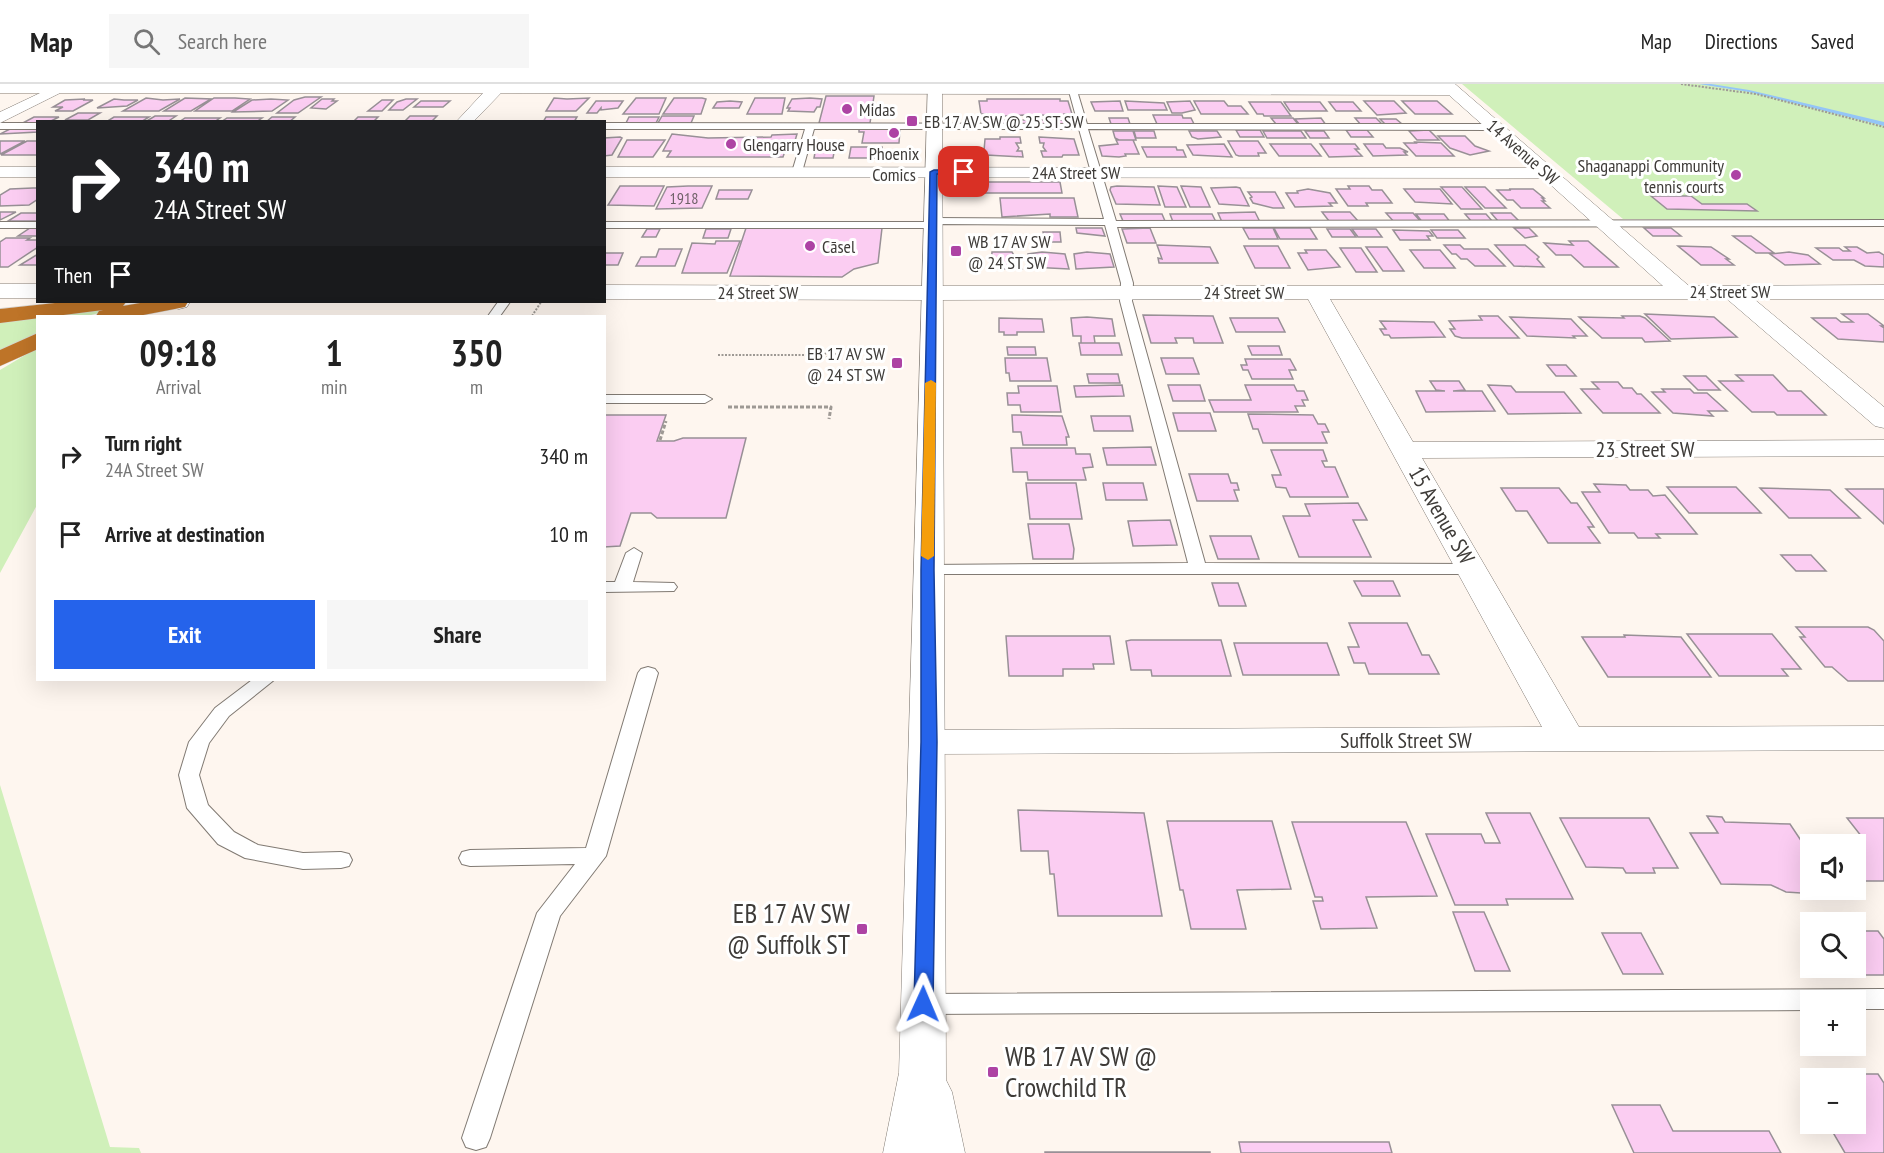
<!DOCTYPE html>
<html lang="en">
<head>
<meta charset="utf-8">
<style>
  body { margin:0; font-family:"PT Sans Narrow",sans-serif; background:#f6f6f6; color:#222; height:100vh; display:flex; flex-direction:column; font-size:22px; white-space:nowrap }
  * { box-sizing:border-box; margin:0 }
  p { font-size:20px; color:#767676 }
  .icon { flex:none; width:33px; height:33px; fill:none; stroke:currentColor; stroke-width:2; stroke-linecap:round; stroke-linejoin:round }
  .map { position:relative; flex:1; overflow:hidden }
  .panel { position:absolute; left:36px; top:231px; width:570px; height:366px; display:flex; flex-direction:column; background:#fff; border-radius:0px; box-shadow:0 6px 24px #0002 }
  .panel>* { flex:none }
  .top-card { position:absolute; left:36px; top:36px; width:570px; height:183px; border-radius:0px; box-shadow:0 6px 24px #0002; background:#202124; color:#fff; overflow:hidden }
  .buttons { position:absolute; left:1800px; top:750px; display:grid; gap:12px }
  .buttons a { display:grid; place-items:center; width:66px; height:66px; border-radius:0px; background:#fff; box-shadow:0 6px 24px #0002; font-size:30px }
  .pin { position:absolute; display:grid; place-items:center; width:51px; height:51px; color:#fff; margin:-26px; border-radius:12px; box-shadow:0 3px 9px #0006 }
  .me { position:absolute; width:66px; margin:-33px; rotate:1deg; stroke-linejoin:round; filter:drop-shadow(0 0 4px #0008) }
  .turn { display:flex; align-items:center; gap:21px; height:126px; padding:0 18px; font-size:27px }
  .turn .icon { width:78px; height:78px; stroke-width:2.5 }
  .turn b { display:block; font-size:42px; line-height:51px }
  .then { display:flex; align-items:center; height:57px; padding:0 18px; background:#0003; gap:12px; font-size:22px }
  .eta { display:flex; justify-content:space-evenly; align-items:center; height:102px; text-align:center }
  .eta b { font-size:36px; font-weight:700; line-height:42px }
  .primary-button { display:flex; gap:12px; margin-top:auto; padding:12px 18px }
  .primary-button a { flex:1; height:69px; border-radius:0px; background:#2563eb; color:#fff; font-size:24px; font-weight:700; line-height:69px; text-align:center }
  .primary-button a+a { background:#f6f6f6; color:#222 }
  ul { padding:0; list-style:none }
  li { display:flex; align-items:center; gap:18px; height:78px; padding:0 18px }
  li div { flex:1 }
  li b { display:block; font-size:22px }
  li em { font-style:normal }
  header { display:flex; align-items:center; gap:36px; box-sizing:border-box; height:84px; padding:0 30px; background:#fff; border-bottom:2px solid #e0e0e0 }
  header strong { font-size:28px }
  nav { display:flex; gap:33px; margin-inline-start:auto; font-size:21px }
  .search { width:420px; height:54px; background:#f6f6f6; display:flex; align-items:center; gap:15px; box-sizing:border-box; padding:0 21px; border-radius:0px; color:#767676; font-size:22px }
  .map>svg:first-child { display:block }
</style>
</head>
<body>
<header>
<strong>Map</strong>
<div class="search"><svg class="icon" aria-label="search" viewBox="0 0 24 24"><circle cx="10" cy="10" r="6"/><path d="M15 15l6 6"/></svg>Search here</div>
<nav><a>Map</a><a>Directions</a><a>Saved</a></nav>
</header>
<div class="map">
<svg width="1884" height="1069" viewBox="0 0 1884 1069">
  <rect width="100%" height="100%" fill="#fef6ef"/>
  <path fill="#d0f0ba" d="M1462,0H1884V136L1623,135Z
    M109,222L111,226L87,232H38L37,250L0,268V236Z
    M37,264V421L0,489V286Z
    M0,701L110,1063L139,1064L141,1069H0Z"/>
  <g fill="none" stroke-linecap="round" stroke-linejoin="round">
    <path fill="#94c5f7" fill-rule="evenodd" d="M1699,0H1711L1749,6L1884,38V42L1749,8Z"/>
  </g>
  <path fill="#fbcdf2" stroke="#989096" stroke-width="1.5" d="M826,12H874L870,39H819Z
    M305,13H321L298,29H277L294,16Z
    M146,14L163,16L180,15L159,27H123Z
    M185,14L211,15L191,27H164Z
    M214,14H235L250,15L232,27H195Z
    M554,14L567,15L589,14L576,27H546Z
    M636,14H666L659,30H623Z
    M674,14H702L706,15L701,30H663Z
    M755,14H785L782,30H747Z
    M810,14L822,15L820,23H817L814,28L788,27L790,24H787L792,15Z
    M85,15L83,16H93L73,27H55L63,23H53L65,16Z
    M114,15L124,16H138L127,22L97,24Z
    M322,15H334L332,17H337L326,25L311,24Z
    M406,15H417L403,26H389L397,18Z
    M987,15H1060V17H1068L1072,30H1064L1065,33H1061L1042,31L1036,33L1024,31L988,33V30H981L979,17H987Z
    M252,16L271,15L288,16L272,27L233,28Z
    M382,16H393L382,27H368Z
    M421,17H450L443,23H414Z
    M596,17H623L618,24L601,26V24L597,29H587Z
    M730,17L742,18L739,24H713L717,18Z
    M1120,17L1123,27H1095L1091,18Z
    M1125,17L1164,19L1167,26H1128Z
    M1190,17L1195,26L1182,29H1172L1167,18Z
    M1194,17H1224L1228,22H1241L1248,30H1201Z
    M1364,17H1394L1406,29L1377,31Z
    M1402,17H1437L1452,30H1415Z
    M1249,18H1281L1291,32H1264L1263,30H1257Z
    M1284,18H1320L1327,27H1290Z
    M1329,18H1353L1361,27H1336Z
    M78,29H100L88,36H65Z
    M1153,31H1182L1183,34H1191L1194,40H1157Z
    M155,32H176L167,38H145Z
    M410,32H437L431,38H404Z
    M662,32H694L691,39H658Z
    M34,33H59L49,38L21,40Z
    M114,33H149L141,38H106Z
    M272,33H295L289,38H266Z
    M358,33H378L373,38H353Z
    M546,33H577L574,38H543Z
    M629,33H659L656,39H626Z
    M185,34H220L214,38H179Z
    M227,34H262L256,38H221Z
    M1109,34H1128L1130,40H1111Z
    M1271,34H1293L1298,40H1276Z
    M1321,34L1326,41H1300L1295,35Z
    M1355,34H1376L1382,40L1361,41Z
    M1380,35H1396L1402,40H1385Z
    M999,36H1073L1074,40H999Z
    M10,45H38V48L0,50Z
    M859,45H900L899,59H862L864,48H859Z
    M1236,46H1260L1264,53H1240Z
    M1346,46H1367L1373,53H1351Z
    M1429,46L1439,56H1417L1409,47Z
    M1113,47H1133L1136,56H1119L1115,54Z
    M1134,47H1154L1156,54H1136Z
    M1189,47H1217L1221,53L1198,55L1192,53Z
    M1263,47H1301L1306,54H1267Z
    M1305,47H1324L1329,54H1310Z
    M672,50L708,54L771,53L772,51L797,50L792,67H785L783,73H667L671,67H663Z
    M1438,52H1465L1475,62L1489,67L1470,71L1450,64Z
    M620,53L622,54L612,71L604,72V54Z
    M1000,53H1020L1021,59H1016L1019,64L1017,67H1022L1023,73L986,71L984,67L985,55H1000Z
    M1039,53L1074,55L1079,71H1063L1062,73H1043L1041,67H1046L1043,63L1044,59H1040Z
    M627,56H665L653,73H618Z
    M1116,56H1133L1139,70H1125L1126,72L1119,73L1102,72L1099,62L1118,60Z
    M0,57H25L0,70Z
    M27,57H38V71H1Z
    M1228,57H1258L1266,69H1258L1259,72H1239L1236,71Z
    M1415,58L1441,59L1454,72H1416L1404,59H1416Z
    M1224,60L1232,73L1193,71L1187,61Z
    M1270,60H1311L1321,72H1279Z
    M1320,60H1355L1359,65H1355L1362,72L1329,73Z
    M1364,60H1383L1386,64H1400L1408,68H1404L1407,71L1373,72Z
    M816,63H835L833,74H814Z
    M851,63H882V68H886V70H882L881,74H849Z
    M1142,63H1176L1177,66H1183L1186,73H1147Z
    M983,98H1060L1062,109H984Z
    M620,102H664L654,122L608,121Z
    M688,102H712L702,124L656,125L667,103Z
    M1117,102L1154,103L1160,121L1116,120L1110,106L1111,103Z
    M1158,102L1177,103L1186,123H1165Z
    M1181,102L1201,103L1210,123H1190Z
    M1348,102H1369L1372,106H1382L1392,119H1366L1368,122H1348L1336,105H1350Z
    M1236,103L1240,104L1249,122L1219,120L1211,104Z
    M1441,103H1462L1482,125H1461Z
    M1465,103H1485L1506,124H1485Z
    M33,104H38V115L29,121L0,122V111L10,105Z
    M1308,105L1330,109L1337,119H1329L1332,122L1295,123L1286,109H1298L1297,107Z
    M1404,105H1440L1452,120L1415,118Z
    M1509,105H1533L1544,114H1542L1545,117H1542L1550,124H1521L1513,116H1507L1497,106H1511Z
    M719,106H752L748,115H716Z
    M1248,108H1275L1284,124H1273L1253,119L1250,114L1252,113Z
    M1651,112H1691L1702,120H1747L1757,127L1667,125Z
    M1000,114H1074L1078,133H1050V130L1002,133Z
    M0,128H16L0,136Z
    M1255,128L1260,138H1222L1218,129Z
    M1322,128H1350L1358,137H1329Z
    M21,129H38V137H8Z
    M1386,129H1413L1422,139H1395Z
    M1491,129H1511L1519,137H1498Z
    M1120,130H1162L1165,137H1123Z
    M1170,130H1212L1216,138H1173Z
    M1416,130H1444L1451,139H1423Z
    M1465,130H1486L1493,138H1472Z
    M30,144H38V152H18Z
    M746,144H882L878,179L854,185L842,193L730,192Z
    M1076,144H1102L1105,152L1077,149Z
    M1150,144L1156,159H1127L1122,145Z
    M1243,144H1273L1278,155H1249Z
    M1274,144H1310L1317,155H1280Z
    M1514,144H1529L1537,152L1525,154Z
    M1644,144H1671L1681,152H1653Z
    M647,145H660L656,153H642Z
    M706,145H731L728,154H703Z
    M1327,145H1350L1356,153H1332Z
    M1352,145H1376L1382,153H1358Z
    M1393,146L1429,147L1433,152H1427L1430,156H1400Z
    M1431,146H1458L1465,154H1437Z
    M1043,148H1060L1061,158H1045Z
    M1733,152H1751L1774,169H1756Z
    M6,154H30L27,156H38V163L8,183H0V158Z
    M716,157H740L727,189H682L692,159L715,160Z
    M1569,157H1588L1618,183H1584L1571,171H1556L1544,159L1573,161Z
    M1157,161L1210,163L1218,179H1159L1158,174L1162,175Z
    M1444,161H1460L1464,165H1488L1505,182H1475L1467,175H1461L1456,170H1452Z
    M1495,161H1525L1539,173L1537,175L1544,183L1514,182Z
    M1244,162H1278L1290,184H1255Z
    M1678,162L1711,163L1729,175H1726L1734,181H1701Z
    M1366,163H1387L1404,187H1383Z
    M1845,163H1857L1867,169L1879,168L1884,171V183L1865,182L1854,176H1833L1816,164H1839L1843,167H1850Z
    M1340,164H1361L1377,188H1356Z
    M659,165H682L675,182H636L641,173H656Z
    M1305,166H1326L1340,183L1308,186L1298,169H1307Z
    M1410,166H1440L1455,184H1424Z
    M992,168H1012L1022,185H991Z
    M1042,168L1065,170L1069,185L1030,183L1028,170Z
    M1087,168L1110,170L1114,183L1076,185L1074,170Z
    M1789,168L1808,171L1820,180L1785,181L1770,170Z
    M604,169H623L618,181H604Z
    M38,170V181H20Z
    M1645,230L1714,233L1737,253L1671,255Z
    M1842,230H1868L1884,242H1881L1884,244V258L1838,255L1812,234H1836L1841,238H1853Z
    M1143,231L1213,232L1223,259H1194L1193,254H1175L1177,259H1151Z
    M1479,232H1498L1519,254H1462L1455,252L1450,245H1455L1449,237L1482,236Z
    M1622,232H1640L1645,234L1670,257L1645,258L1642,254H1602L1579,233L1624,234Z
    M1087,233L1112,235L1115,252H1094L1095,259H1081V252H1073L1071,234Z
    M1510,233L1571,235L1587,252H1573L1575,254L1527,252Z
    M999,234L1042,235L1044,248H1017V251H1004V248H999Z
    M1230,234H1278L1285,248H1236Z
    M1380,237L1434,238L1445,253L1391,254L1389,251H1384L1380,245H1386Z
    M1079,259H1119L1122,271H1081Z
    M1248,262H1279L1282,271H1252Z
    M1007,263H1035L1036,271H1008Z
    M1005,274H1047L1051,297H1010L1009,289H1006Z
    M1161,274H1193L1199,290H1166Z
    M1245,275H1290L1296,286H1289L1293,295H1252L1248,286H1243L1241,281H1247Z
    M1547,281H1566L1576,292H1556Z
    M1087,290H1118L1120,299H1089Z
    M1736,291H1773L1788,307H1801L1826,331H1777L1774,328H1752L1719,297H1743Z
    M1684,292H1706L1720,306H1698Z
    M1430,297H1459L1465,306L1453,307H1482L1495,327L1426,328L1416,307H1445L1436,306Z
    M1592,298H1618L1623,304H1632L1637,310H1641L1660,329H1603L1581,305H1599Z
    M1122,301L1124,312L1076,313L1074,302Z
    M1168,301H1200L1205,317H1173Z
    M1245,301H1294L1297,307H1304L1308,316H1302L1305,322H1295L1298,328H1214L1209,316H1251Z
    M1488,301L1511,302L1516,308H1564L1581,329L1508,330Z
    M1018,302H1057L1061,328H1021L1020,321H1008L1007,309H1019Z
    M1662,305H1690L1694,309H1707L1727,327H1708L1713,332L1673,329L1652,308H1665Z
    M1173,329H1210L1216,347H1178Z
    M1248,330L1313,331L1318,340H1325L1329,348H1322L1327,359H1263L1258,345H1253Z
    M604,331H666L657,357H674L683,354H746L726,434H657L651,429H631L620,462L604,463Z
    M1012,331L1062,332L1069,353H1066L1067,361H1023L1021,348H1013Z
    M1091,332H1130L1133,347H1094Z
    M1151,363L1156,381H1107L1103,364Z
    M1011,364H1075L1076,370H1090L1093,383L1083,384L1086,396H1028L1027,388H1013Z
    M1271,366H1323L1327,377H1322L1325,383H1335L1348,413H1290L1286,404L1276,403L1272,391H1281Z
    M1189,390H1228L1231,399H1237L1239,406H1234L1238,417H1197Z
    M1026,399H1076L1082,435H1030Z
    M1103,399H1143L1147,416H1106Z
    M1594,400L1626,401L1630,406H1648L1653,412L1665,411L1697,450H1656L1660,454H1638L1634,449H1609L1582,408H1600Z
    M1667,403H1736L1761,429H1689Z
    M1501,404H1559L1571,419H1577L1594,443H1588L1600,459H1548L1527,427H1516Z
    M1760,404L1830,406L1860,434H1789Z
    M1846,405H1884V440Z
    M1358,419L1367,436H1353L1371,473H1299L1283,432H1310L1305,420Z
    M1170,436L1177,461L1133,462L1128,437Z
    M1028,440H1069L1074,465L1073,475H1033Z
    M1210,452H1251L1259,475H1218Z
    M1781,471H1811L1826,487H1796Z
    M1354,497H1393L1400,512H1362Z
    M1212,499H1238L1246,522H1219Z
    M1349,539H1407L1422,571H1429L1439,590H1369L1365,579H1354L1348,563H1359Z
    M1796,543H1868L1874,546L1884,557V597H1848L1832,583H1825L1800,553H1805Z
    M1687,550H1772L1801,585H1782L1788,592H1719Z
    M1624,551L1681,553L1711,593H1608L1582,553H1625Z
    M1006,552H1110L1114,580H1093L1094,585H1063V592H1009Z
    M1131,556H1221L1231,592H1152L1151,586H1131L1126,557Z
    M1234,559H1327L1339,591H1243Z
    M1018,726L1144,729L1162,832H1058L1054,790H1050L1048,767H1021Z
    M1486,729H1530L1573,815H1506L1508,821H1455L1426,750H1481L1485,759H1500Z
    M1707,732L1722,733L1725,738L1790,740L1810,770V801H1807L1801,809L1786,808L1771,801L1721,800L1690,749H1718Z
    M1560,734H1649L1678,784H1653L1655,789H1626L1623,784L1586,783Z
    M1847,734H1884V797H1856V760H1825L1820,754L1862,753Z
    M1167,737H1272L1291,805L1237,806L1246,845H1191L1183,806H1180Z
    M1292,738H1406L1437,812L1366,813L1377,844L1321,845L1313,817H1323L1322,813H1315Z
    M1453,828H1484L1510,887H1475Z
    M1856,847H1878L1884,855V891H1861L1855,884Z
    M1602,849H1641L1663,890H1623Z
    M1804,990H1878L1884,999V1069H1845L1828,1040H1856V994H1810V1001Z
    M1612,1021H1660L1673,1047H1769L1781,1069H1634Z
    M1239,1058H1389L1392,1069H1241Z
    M1045,1068H1210V1069H1045Z"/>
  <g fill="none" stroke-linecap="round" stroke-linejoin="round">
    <g stroke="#817a73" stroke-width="2">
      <path id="service" d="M1067,0H1075L1087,40H1495L1499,43L1495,46L1088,45L1116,137L1884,136V142L1117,143L1133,199L1132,217L1205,479L1473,480L1479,481L1482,485L1479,489L1473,490H921L918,486L921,482L927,481L1188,479L1120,217L1121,199L1105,141L937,140L932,144H604V138H928L933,134L1104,135L1079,45H814L802,88L797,91L792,88L805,45H604V39L1078,40Z
        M0,39H38V45H0Z
        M0,138H38V144H0Z
        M498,218H510L500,232H488Z
        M604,311H705L712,315L705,319H604Z
        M634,464L642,469L633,498L674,499L677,503L674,507L604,508V498H615L626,469Z
        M648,583L655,585L658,589L606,772L560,832L490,1054L486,1063L476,1066L466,1063L462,1054L537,829L575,780L470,782L462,780L459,774L462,768L470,766L586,764L638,589L641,585Z
        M252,596H274L229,632L209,659L199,691L208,721L234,748L258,761L303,769L341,768L349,770L352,776L349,782L341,784L303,785L245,774L218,760L187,724L179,691L189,658L215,624Z
        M1884,905V925H1856V916H1810V926L923,930L914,927L910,920L914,913L923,910Z"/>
    </g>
    <g stroke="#817a73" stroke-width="1">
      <path id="minor" d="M0,0H1455L1689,202L1884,201V215H1754L1884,323V344L1875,342L1727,215H1330L1413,358L1884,356V372L1422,374L1579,643L1884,642V666L929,670L916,667L910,658L916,649L929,646L1542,643L1308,215L932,216L924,214L921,209L924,204L932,202H1663L1543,94L604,93V83L1531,84L1449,11L501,9L473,38H456L483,9H60L0,39V28L40,9H0Z
        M0,83H38V93H0Z
        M0,200H38V214H0Z"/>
    </g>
    <g stroke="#817a73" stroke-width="1">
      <path id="tertiary" d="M604,201L932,202L940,204L943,209L940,214L932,216L604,215Z
        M166,218H190L187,223L179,225L169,223Z"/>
    </g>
    <g stroke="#817a73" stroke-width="1">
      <path id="secondary" d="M928,0H942L946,996L952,1008L965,1069H883L899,989Z"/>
    </g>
    <g stroke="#d5d4d3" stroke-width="1">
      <path id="motorway" d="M64,218H126L123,222L146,218H188L185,223L138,232H96L99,227L103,226L0,239V225Z
        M38,249V265L0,282V266Z"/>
    </g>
    <path stroke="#9e9994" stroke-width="2" stroke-dasharray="2 1.5" stroke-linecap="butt" d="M1681,0L1756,10L1884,43
      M532,232L541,218
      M718,271H821L829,274L837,271
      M821,271L830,268L837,271"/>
    <path stroke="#9e9994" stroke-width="3" stroke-dasharray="4 2" stroke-linecap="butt" d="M728,323H831L829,335
      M660,356L666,337"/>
    <use href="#service" fill="#fff" fill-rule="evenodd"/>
    <use href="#minor" fill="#fff" fill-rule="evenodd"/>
    <use href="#tertiary" fill="#fff" fill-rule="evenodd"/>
    <use href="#secondary" fill="#fff" fill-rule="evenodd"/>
    <use href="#motorway" fill="#be7428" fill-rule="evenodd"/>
  </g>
  <path fill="#2563eb" stroke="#184099" stroke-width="1.5" d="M934,86H964L968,88L964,90H937L934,486L937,658L933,920L930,925L923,927L917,925L914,920L921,658V486L930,88Z"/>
  <path fill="#f59e0b" d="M931,296L936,299L934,472L928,476L921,472L925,299Z"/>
  <g fill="#ad43a4" stroke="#fff" stroke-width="2">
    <circle cx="847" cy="25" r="6"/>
    <rect x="906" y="31" width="12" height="12" rx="3"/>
    <circle cx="894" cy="49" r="6"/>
    <circle cx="731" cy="60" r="6"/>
    <circle cx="1736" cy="91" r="6"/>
    <circle cx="810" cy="162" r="6"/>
    <rect x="950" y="161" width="12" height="12" rx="3"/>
    <rect x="891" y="273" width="12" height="12" rx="3"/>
    <rect x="856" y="839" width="12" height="12" rx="3"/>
    <rect x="987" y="982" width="12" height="12" rx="3"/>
  </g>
  <g text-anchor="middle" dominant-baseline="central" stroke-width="6" stroke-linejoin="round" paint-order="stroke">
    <g font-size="16" fill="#6d6066">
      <text x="684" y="114">1918</text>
    </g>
    <g font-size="18" fill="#3e3b38" stroke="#fff" text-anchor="start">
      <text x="859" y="25">Midas</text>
      <text x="924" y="37">EB 17 AV SW @ 25 ST SW</text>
      <text x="743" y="60">Glengarry House</text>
      <text x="894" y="69" text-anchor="middle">Phoenix<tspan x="894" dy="21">Comics</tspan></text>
      <text x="1724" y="81" text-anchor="end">Shaganappi Community<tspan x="1724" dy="21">tennis courts</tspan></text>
      <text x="968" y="157">WB 17 AV SW<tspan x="968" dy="21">@ 24 ST SW</tspan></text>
      <text x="822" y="162">Cāsel</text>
      <text x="885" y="269" text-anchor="end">EB 17 AV SW<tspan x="885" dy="21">@ 24 ST SW</tspan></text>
    </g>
    <g font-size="18" fill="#3e3b38" stroke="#fff">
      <text transform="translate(1523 68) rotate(41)">14 Avenue SW</text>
      <text x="1076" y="88">24A Street SW</text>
      <text x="1730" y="207">24 Street SW</text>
      <text x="758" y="208">24 Street SW</text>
      <text x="1244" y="208">24 Street SW</text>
    </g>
    <g font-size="22" fill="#3e3b38" stroke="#fff">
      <text x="1645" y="365">23 Street SW</text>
      <text transform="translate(1442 431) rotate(60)">15 Avenue SW</text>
      <text x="1406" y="656">Suffolk Street SW</text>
    </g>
    <g font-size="27" fill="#3e3b38" stroke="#fff" text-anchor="end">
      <text x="850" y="829">EB 17 AV SW<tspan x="850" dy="31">@ Suffolk ST</tspan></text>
      <text x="1005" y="972" text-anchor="start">WB 17 AV SW @<tspan x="1005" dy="31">Crowchild TR</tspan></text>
    </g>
  </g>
</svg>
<div class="buttons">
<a><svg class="icon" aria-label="sound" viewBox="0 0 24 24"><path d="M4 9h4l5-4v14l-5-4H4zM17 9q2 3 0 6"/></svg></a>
<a><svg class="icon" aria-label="search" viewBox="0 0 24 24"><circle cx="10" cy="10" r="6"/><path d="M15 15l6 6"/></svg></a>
<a>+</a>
<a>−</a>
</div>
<div class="pin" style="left:964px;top:88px;background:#d93025"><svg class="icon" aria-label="arrive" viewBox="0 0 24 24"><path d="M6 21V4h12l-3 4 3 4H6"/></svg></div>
<svg class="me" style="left:923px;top:920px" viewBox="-20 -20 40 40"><path d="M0-17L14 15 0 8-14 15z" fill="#2563eb" stroke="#fff" stroke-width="4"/></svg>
<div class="top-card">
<div class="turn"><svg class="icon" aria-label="right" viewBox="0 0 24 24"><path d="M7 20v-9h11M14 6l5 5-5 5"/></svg><div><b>340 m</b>24A Street SW</div></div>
<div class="then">Then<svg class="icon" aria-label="arrive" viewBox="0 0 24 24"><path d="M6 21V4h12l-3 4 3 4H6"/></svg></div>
</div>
<section class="panel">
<div class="eta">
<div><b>09:18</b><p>Arrival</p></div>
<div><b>1</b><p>min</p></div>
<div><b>350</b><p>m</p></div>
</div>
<ul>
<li><svg class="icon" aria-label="right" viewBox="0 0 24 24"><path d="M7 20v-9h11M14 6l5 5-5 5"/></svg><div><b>Turn right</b><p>24A Street SW</p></div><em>340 m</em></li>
<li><svg class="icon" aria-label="arrive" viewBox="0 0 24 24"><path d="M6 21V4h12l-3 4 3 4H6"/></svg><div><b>Arrive at destination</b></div><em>10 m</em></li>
</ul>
<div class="primary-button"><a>Exit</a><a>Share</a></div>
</section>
</div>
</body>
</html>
